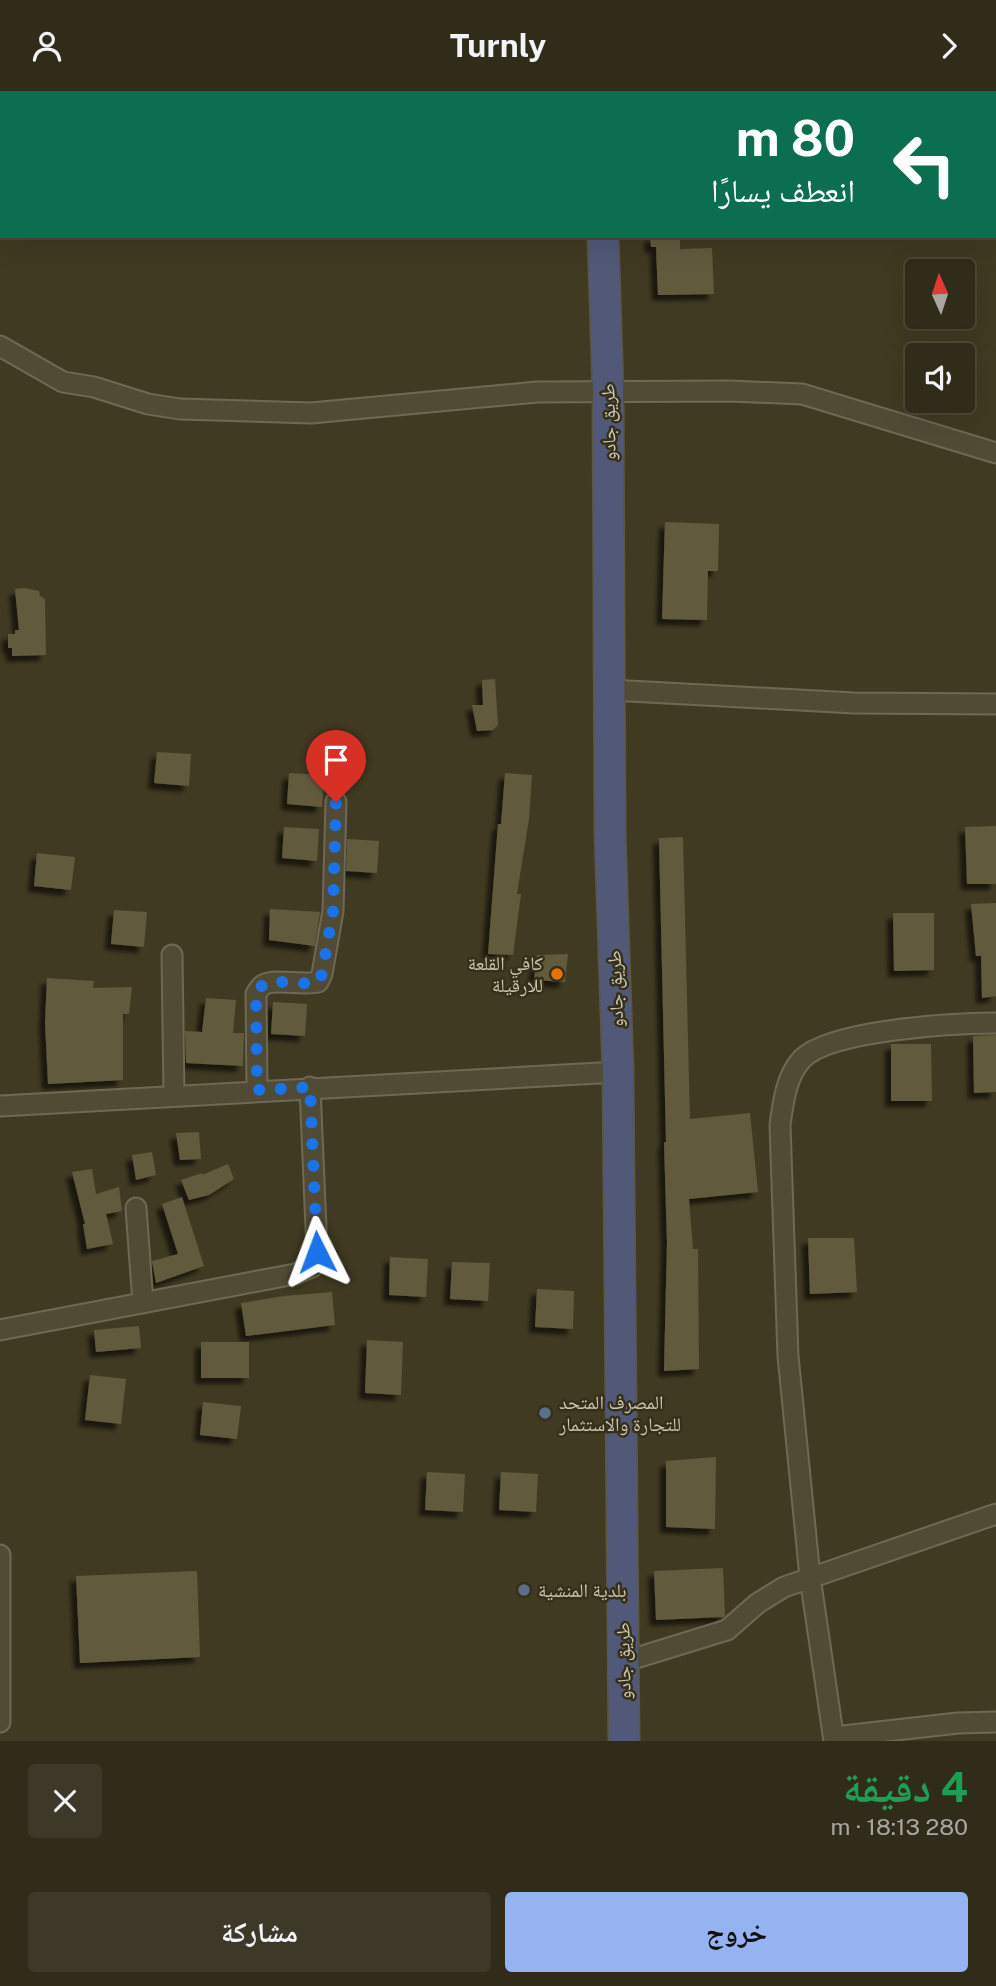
<!DOCTYPE html>
<html lang="ar">
<head>
<meta charset="utf-8">
<style>
  body { margin:0; font-family:"Public Sans","Noto Naskh Arabic",sans-serif; background:#3d3827; color:#f1f3f6; direction:rtl; height:100vh; display:flex; flex-direction:column; font-size:26px; white-space:nowrap }
  * { box-sizing:border-box; margin:0 }
  p { font-size:23px; color:#a8a7a2 }
  .icon { flex:none; width:38px; height:38px; fill:none; stroke:currentColor; stroke-width:2; stroke-linecap:round; stroke-linejoin:round }
  .map { position:relative; height:1650px; overflow:hidden; direction:ltr }
  .side { display:flex; flex-direction:column; background:#312c1a; flex:1 }
  .side>* { flex:none }
  .top-card { position:absolute; left:0px; top:0px; width:998px; height:147px; box-shadow:0 7px 28px #0002,0 0 0 2px #4c4839; direction:rtl; background:#0b6e4f; color:#fff; overflow:hidden }
  .needle { width:46px; rotate:357deg }
  .fabs { position:absolute; left:905px; top:168px; display:grid; gap:14px }
  .fabs a { display:grid; place-items:center; width:70px; height:70px; border-radius:7px; background:#312c1a; box-shadow:0 7px 28px #0002,0 0 0 2px #4c4839; font-size:35px }
  .pin { position:absolute; display:grid; place-items:center; width:60px; height:60px; color:#fff; margin:-72px -30px; border-radius:50% 50% 50% 0; rotate:-45deg; box-shadow:0 0 7px #0007 }
  .pin .icon { rotate:45deg }
  .me { position:absolute; width:77px; margin:-38px; rotate:357deg; stroke-linejoin:round; filter:drop-shadow(0 0 5px #0008) }
  .turn { display:flex; align-items:center; gap:24px; height:147px; padding:0 28px; font-size:32px }
  .turn .icon { width:91px; height:91px; stroke-width:2.5 }
  .turn b { display:block; font-size:49px; line-height:60px }
  .round { display:grid; place-items:center; flex:none; width:74px; height:74px; border-radius:7px; background:#3d3827 }
  .summary { display:flex; align-items:center; justify-content:space-between; height:119px; padding:0 28px }
  h1 { font-size:42px; font-weight:700; line-height:52px; color:#1e9e55 }
  .button { display:flex; gap:14px; margin-top:auto; padding:14px 28px }
  .button a { flex:1; height:80px; border-radius:7px; background:#95b2f1; color:#111; font-size:28px; font-weight:700; line-height:80px; text-align:center }
  .button a+a { background:#3d3827; color:#f1f3f6 }
  header { display:flex; justify-content:space-between; align-items:center; height:91px; padding:0 28px; background:#312c1a; font-size:32px; font-weight:700 }
  .map>svg:first-child { display:block }
</style>
</head>
<body>
<header><svg class="icon" aria-label="forward" viewBox="0 0 24 24"><path d="M9 5l7 7-7 7"/></svg>Turnly<svg class="icon" aria-label="person" viewBox="0 0 24 24"><circle cx="12" cy="8" r="4"/><path d="M4 21q1-7 8-7t8 7"/></svg></header>
<div class="map">
<svg width="996" height="1650" viewBox="0 0 996 1650">
  <defs>
    <filter id="shadow"><feDropShadow dx="-6" dy="6" stdDeviation="2" flood-color="#0009"/></filter>
  </defs>
  <rect width="100%" height="100%" fill="#413a22"/>
  <path fill="#625a3d" filter="url(#shadow)" d="M650,145H680V158L712,157L714,203L658,204L656,156H651Z
    M665,431L719,433L718,480H708L707,529L662,528Z
    M24,497L39,500L40,505L45,508L46,564L12,565V557H8V543H15V539H19L15,498Z
    M495,588L498,634L493,639L477,640L472,614H483L482,589Z
    M157,661L191,663L189,695L154,692Z
    M289,682L324,684L322,716L287,713Z
    M505,682L532,684L529,728L517,803H521L513,864L488,863L498,733H501Z
    M996,735V793H967L965,736Z
    M284,736L319,738L317,770L282,767Z
    M683,746L690,1028L750,1022L758,1101L689,1108L693,1158H698L699,1278L664,1280L667,1152L664,1051H666L659,747Z
    M347,748L379,750L377,782L346,780Z
    M37,762L75,766L71,799L34,795Z
    M996,812V905L982,907L981,865H976L971,813Z
    M270,818L320,821L315,855L269,849Z
    M114,819L147,821L144,856L111,853Z
    M893,822H934V879L894,880Z
    M568,863L565,891L534,889L537,864Z
    M47,887L94,890L93,897L132,896L129,923H123V989L48,993L45,932Z
    M206,907L236,909L233,942H244L243,975L186,972L185,940L202,941Z
    M273,911L307,913L305,945L271,943Z
    M996,944V1001L974,1002L973,945Z
    M891,953H931L932,1010H891Z
    M199,1041L201,1068L180,1069L176,1042Z
    M152,1061L156,1084L136,1089L132,1064Z
    M228,1073L234,1088L209,1104L189,1109L181,1089L202,1082V1084Z
    M92,1078L96,1103L119,1096L122,1120L106,1123L113,1153L87,1158L83,1133H85L72,1081Z
    M182,1106L204,1175L156,1192L152,1170L178,1163L162,1113Z
    M808,1147H854L857,1201L810,1203Z
    M390,1166L428,1168L426,1206L389,1204Z
    M452,1171L490,1172L488,1210L450,1208Z
    M537,1198L574,1200L573,1238L535,1236Z
    M332,1201L335,1234L246,1245L241,1212L284,1205Z
    M139,1235L141,1257L96,1261L94,1239Z
    M367,1249L403,1251L401,1304L365,1302Z
    M201,1251H249V1287H201Z
    M90,1284L126,1288L121,1333L85,1329Z
    M203,1311L241,1315L237,1348L200,1344Z
    M716,1366L715,1438L666,1436V1370Z
    M427,1381L465,1383L463,1421L425,1419Z
    M501,1381L538,1383L536,1421L499,1419Z
    M723,1477L725,1525L723,1526L656,1529L654,1480Z
    M197,1480L200,1566L80,1572L76,1485Z"/>
  <g fill="none" stroke-linecap="round" stroke-linejoin="round">
    <g stroke="#6e6954" stroke-width="23">
      <path id="minor" d="M0,255L63,291L94,296L148,313L180,318L311,322L537,301L730,300L802,303L996,362
        M610,599L854,612L996,613
        M172,864L174,1004
        M257,999L256,903C258,900 260,896 263,894C275,887 303,895 318,891L322,883L333,820L336,711
        M0,1015L618,981
        M136,1117L143,1212
        M0,1239L295,1183L312,1176L317,1161L310,996
        M0,1464V1631
        M623,1571L727,1539L758,1512L784,1496L996,1423
        M834,1646L958,1632L996,1631
        M834,1650L810,1486L788,1265L780,1034C783,1012 786,985 802,968C830,939 955,932 996,932"/>
    </g>
    <g stroke="#5b5641" stroke-width="33">
      <path id="highway" d="M601,0V2
        M603,145L608,300L610,741L618,981L624,1650"/>
    </g>
    <use href="#minor" stroke="#514b36" stroke-width="19"/>
    <use href="#highway" stroke="#525978" stroke-width="30"/>
  </g>
  <g fill="none" stroke-linecap="round" stroke-linejoin="round">
    <path stroke="#1a73e8" stroke-width="12" stroke-dasharray="0 21.6" d="M317,1161L310,996L257,999L256,903C258,900 260,896 263,894C275,887 303,895 318,891L322,883L333,820L336,711"/>
  </g>
  <circle fill="#e8710a" stroke="#36301b" stroke-width="2.5" cx="557" cy="883" r="7"/>
  <g fill="#5c6f8a" stroke="#36301b" stroke-width="2.5">
    <circle cx="545" cy="1322" r="7"/>
    <circle cx="524" cy="1499" r="7"/>
  </g>
  <g text-anchor="middle" dominant-baseline="central" stroke-width="5" stroke-linejoin="round" paint-order="stroke">
    <g font-size="19" fill="#cbc7b3" stroke="#36301b">
      <text transform="translate(608 331) rotate(-91)">طريق جادو</text>
      <text transform="translate(615 898) rotate(-92)">طريق جادو</text>
      <text transform="translate(623 1570) rotate(-91)">طريق جادو</text>
    </g>
    <g font-size="19" fill="#cbc7b3" stroke="#36301b" text-anchor="start">
      <text x="543" y="872" text-anchor="end">كافي القلعة<tspan x="543" dy="22">للارقيلة</tspan></text>
      <text x="559" y="1311">المصرف المتحد<tspan x="559" dy="22">للتجارة والاستثمار</tspan></text>
      <text x="538" y="1499">بلدية المنشية</text>
    </g>
  </g>
</svg>
<div class="fabs">
<a><svg class="needle" viewBox="-14 -14 28 28"><path d="M0-13l5 13h-10z" fill="#e53935"/><path d="M0 13l5-13h-10z" fill="#a8a7a2"/></svg></a>
<a><svg class="icon" aria-label="sound" viewBox="0 0 24 24"><path d="M4 9h4l5-4v14l-5-4H4zM17 9q2 3 0 6"/></svg></a>
</div>
<div class="pin" style="left:336px;top:711px;background:#d93025"><svg class="icon" aria-label="arrive" viewBox="0 0 24 24"><path d="M6 21V4h12l-3 4 3 4H6"/></svg></div>
<svg class="me" style="left:317px;top:1161px" viewBox="-20 -20 40 40"><path d="M0-17L14 15 0 8-14 15z" fill="#1a73e8" stroke="#fff" stroke-width="4"/></svg>
<div class="top-card">
<div class="turn"><svg class="icon" aria-label="left" viewBox="0 0 24 24"><path d="M17 20v-9H6M10 6l-5 5 5 5"/></svg><div><b>80 m</b>انعطف يسارًا</div></div>
</div>
</div>
<section class="side">
<div class="summary"><div><h1>4 دقيقة</h1><p>280 m · 18:13</p></div><a class="round"><svg class="icon" aria-label="close" viewBox="0 0 24 24"><path d="M6 6l12 12M18 6L6 18"/></svg></a></div>
<div class="button"><a>خروج</a><a>مشاركة</a></div>
</section>
</body>
</html>
